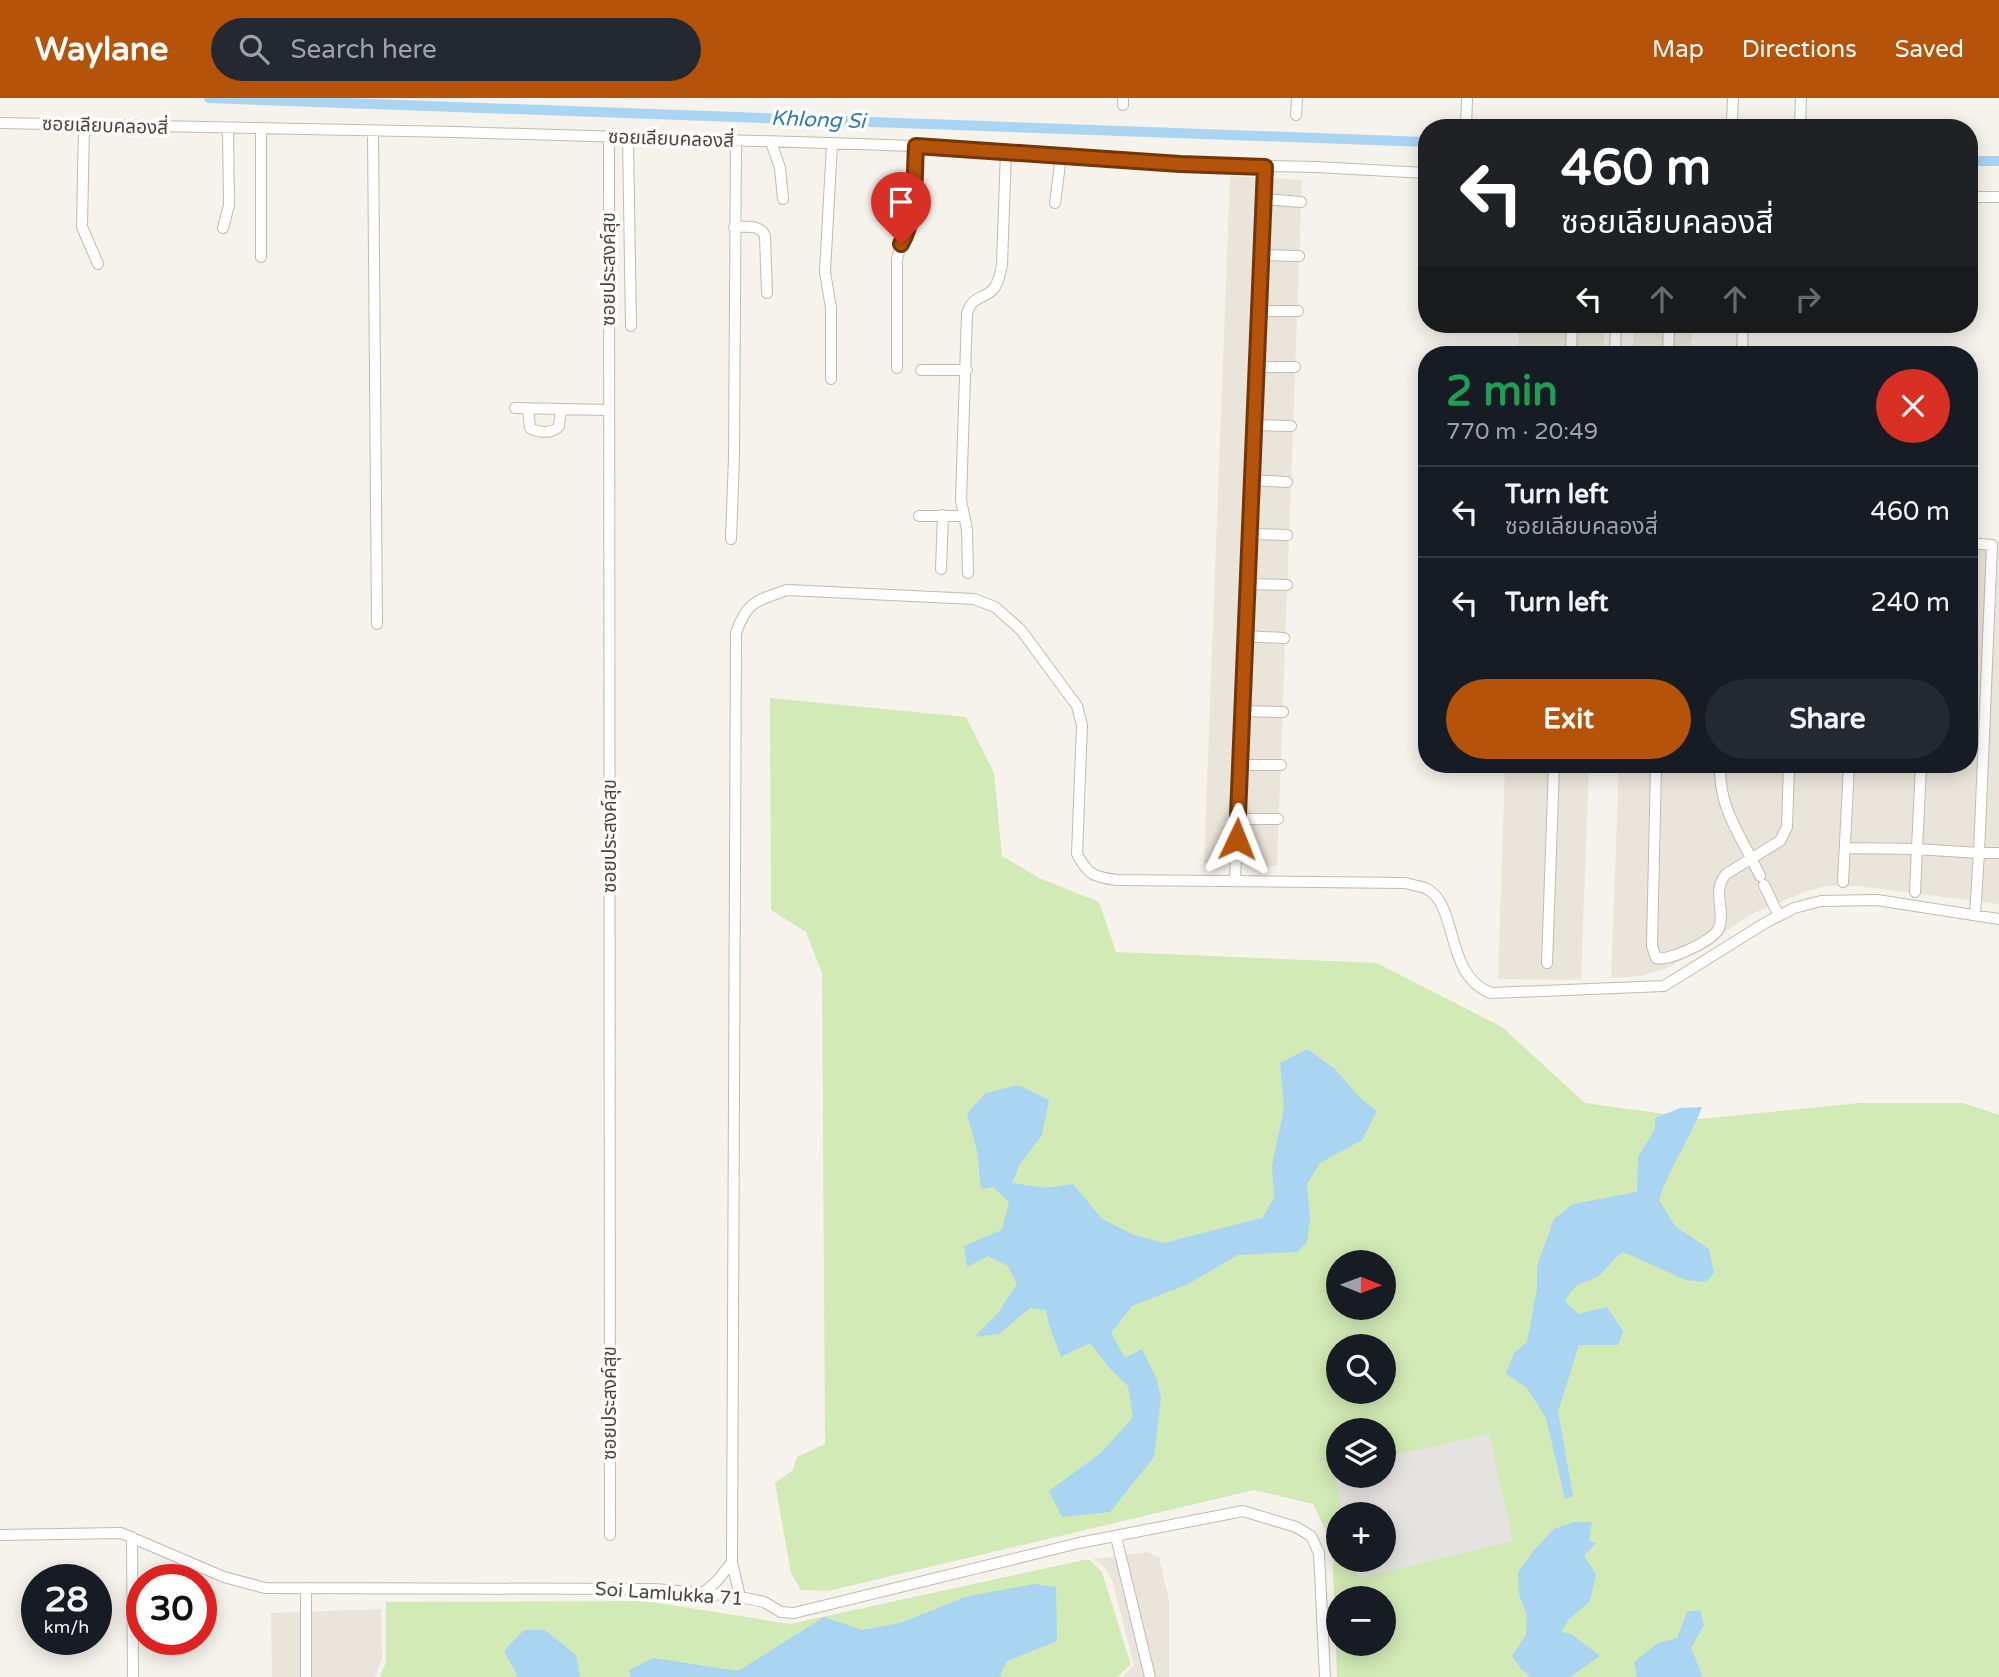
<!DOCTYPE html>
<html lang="en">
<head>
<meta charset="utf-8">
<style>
  body { margin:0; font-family:"Varela Round","Noto Sans Thai",sans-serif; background:#242831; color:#f1f3f6; height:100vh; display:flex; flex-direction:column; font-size:26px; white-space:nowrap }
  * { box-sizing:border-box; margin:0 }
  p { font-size:23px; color:#9ea1a6 }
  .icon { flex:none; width:38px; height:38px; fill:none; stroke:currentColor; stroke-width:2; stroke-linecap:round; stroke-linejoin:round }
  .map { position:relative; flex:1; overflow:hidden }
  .side { position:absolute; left:1418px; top:248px; width:560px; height:427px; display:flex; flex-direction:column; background:#171b24; border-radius:28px; box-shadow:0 4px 18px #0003 }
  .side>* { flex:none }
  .banner { position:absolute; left:1418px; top:21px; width:560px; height:214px; border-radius:28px; box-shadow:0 4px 18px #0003; background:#202124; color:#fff; overflow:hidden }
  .needle { width:46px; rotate:91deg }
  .tools { position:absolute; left:1326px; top:1152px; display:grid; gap:14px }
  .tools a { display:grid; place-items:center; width:70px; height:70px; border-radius:50%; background:#171b24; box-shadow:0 4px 18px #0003; font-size:35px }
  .speed { position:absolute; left:21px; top:1466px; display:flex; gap:14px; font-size:35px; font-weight:700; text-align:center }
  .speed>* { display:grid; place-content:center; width:91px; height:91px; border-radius:50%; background:#171b24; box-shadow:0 4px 18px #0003; line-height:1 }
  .speed small { font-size:18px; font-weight:400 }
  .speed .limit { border:10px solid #d22; background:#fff; color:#111 }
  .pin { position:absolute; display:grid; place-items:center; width:60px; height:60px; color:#fff; margin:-72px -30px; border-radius:50% 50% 50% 0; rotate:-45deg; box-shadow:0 0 7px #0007 }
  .pin .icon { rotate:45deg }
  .me { position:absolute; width:77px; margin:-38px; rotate:2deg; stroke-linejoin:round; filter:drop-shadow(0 0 5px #0008) }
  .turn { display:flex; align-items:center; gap:24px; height:147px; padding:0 28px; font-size:32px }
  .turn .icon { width:91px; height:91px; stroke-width:2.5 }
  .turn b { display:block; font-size:49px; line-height:60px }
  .lanes { display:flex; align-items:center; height:66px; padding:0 28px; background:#0003; justify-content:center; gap:35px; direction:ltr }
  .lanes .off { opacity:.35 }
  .round { display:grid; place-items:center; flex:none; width:74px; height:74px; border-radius:37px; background:#242831 }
  .summary { display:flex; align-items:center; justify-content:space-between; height:119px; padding:0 28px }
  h1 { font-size:42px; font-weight:800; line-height:52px; color:#1e9e55 }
  .primary-button { display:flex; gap:14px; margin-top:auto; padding:14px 28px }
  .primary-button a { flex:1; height:80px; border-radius:42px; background:#b45309; color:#fff; font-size:28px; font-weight:800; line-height:80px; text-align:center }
  .primary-button a+a { background:#242831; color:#f1f3f6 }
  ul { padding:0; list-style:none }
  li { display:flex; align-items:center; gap:21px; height:91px; padding:0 28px; border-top:2px solid #363941 }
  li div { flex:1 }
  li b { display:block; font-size:26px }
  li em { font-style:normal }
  header { display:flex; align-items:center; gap:42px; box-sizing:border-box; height:98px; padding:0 35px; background:#b45309; color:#fff }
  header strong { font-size:33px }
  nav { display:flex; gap:38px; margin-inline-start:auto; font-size:24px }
  .search { width:490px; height:63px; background:#242831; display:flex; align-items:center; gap:18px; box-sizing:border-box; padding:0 24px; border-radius:38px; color:#9ea1a6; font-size:26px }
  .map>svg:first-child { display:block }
</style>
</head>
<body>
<header>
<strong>Waylane</strong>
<div class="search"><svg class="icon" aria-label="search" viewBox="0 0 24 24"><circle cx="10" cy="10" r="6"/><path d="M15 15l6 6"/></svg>Search here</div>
<nav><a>Map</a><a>Directions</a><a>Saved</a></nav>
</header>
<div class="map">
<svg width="1999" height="1579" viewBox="0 0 1999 1579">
  <rect width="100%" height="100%" fill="#f6f3ec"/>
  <path fill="#eae5da" d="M1230,78L1302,82L1277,768L1204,765Z
    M1519,226H1605L1603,257H1518Z
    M1634,226H1692L1691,257H1633Z
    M1969,296H1975L1970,443L1999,444V806L1858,788H1825L1807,793L1754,815L1670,869L1641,878L1611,880L1619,667H1969Z
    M1505,667H1589L1581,882L1498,881Z
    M1147,1454L1159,1459L1169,1503V1579H1122L1134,1567L1112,1482L1104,1469L1093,1461Z
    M381,1511L382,1560L375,1579H272L271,1515Z"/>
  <path fill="#d2eab5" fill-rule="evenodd" d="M770,600L966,619L994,675L1002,758L1039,780L1099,804L1116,854L1377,865L1502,929L1585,1005L1700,1021L1859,1005H1963L1999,1017V1579H1337L1332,1445L1313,1406L1254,1392L828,1493L801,1492L791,1475L775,1385L793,1372L797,1359L825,1346L822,875L806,834L771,812ZM1339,1164H1384V1209H1339ZM1339,1248H1384V1293H1339ZM1339,1332H1384V1377H1339ZM1339,1416H1384V1461H1339ZM1339,1500H1384V1545H1339Z
    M1084,1462H1090L1102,1474L1131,1567L1117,1579H380L386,1564V1504L646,1503L790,1526Z"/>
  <path fill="#e5e3e0" d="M1489,1336L1513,1443L1358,1480L1353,1461H1384V1416H1343L1332,1370L1339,1368V1377H1384V1359Z"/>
  <path fill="#a9d4f2" d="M1307,951L1335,971L1360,1000L1377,1013L1362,1042L1320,1065L1307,1086L1310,1121L1307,1144L1297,1154L1238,1157L1188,1186L1132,1208L1111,1235L1125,1260L1142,1251L1157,1282L1161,1300L1154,1359L1110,1414L1062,1419L1049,1393L1102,1354L1133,1319L1128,1288L1113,1274L1090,1245L1061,1259L1049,1227L1046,1212L1030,1210L999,1236L974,1239L998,1215L1017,1186L1008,1168L988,1158L967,1169L964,1148L1002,1132L1009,1104L993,1089L981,1091L977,1053L967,1015L986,995L1018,987L1049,1002L1042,1037L1020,1066L1012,1085L1046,1090L1073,1086L1102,1121L1134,1137L1164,1145L1262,1120L1274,1100L1272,1068L1284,1010L1280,965Z
    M1702,1009C1690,1042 1669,1069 1659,1102L1675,1128L1709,1151L1714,1175L1706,1184L1686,1182L1623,1154C1614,1160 1611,1166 1603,1174C1588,1189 1579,1176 1565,1204L1579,1216L1607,1209L1623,1233L1618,1247H1579L1558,1314L1573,1398L1565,1401L1546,1320L1527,1290L1506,1276L1514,1255L1527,1244L1537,1191V1168L1554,1121L1573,1106L1637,1094L1638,1059L1655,1031V1020L1680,1010Z
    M1574,1424H1592L1589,1443L1596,1445L1584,1458L1596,1476L1590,1503L1569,1521L1561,1534L1571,1536L1600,1558L1570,1579H1531L1521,1571L1512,1558L1526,1537L1527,1517L1519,1496L1518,1475L1533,1453L1554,1431Z
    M1034,1486L1056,1489L1057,1543L1007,1563L999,1579H631L629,1572L653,1560L738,1573L824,1519L862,1532L901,1525L965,1499Z
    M1700,1512L1704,1527L1691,1550L1703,1579H1637L1634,1564L1658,1545L1677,1540L1687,1514Z
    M524,1532H545L576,1557L580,1579H518L504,1553Z"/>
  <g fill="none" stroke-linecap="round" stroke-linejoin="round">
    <path stroke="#a9d4f2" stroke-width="10" d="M209,0L1426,44
      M1969,63H1999"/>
    <g stroke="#c2bbae" stroke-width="12">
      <path id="minor" d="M1123,7V0
        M1296,17L1297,0
        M1732,23L1733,0
        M0,25L455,34L859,46L964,50L1180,66L1316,69L1426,75
        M84,27L82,129L98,166
        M1800,29L1801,0
        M1466,30L1467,0
        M261,31V159
        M373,33L377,526
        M609,40L610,1437
        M628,40L631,228
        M771,44L780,70L783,101
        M1969,99H1999
        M1264,101L1301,104
        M1055,105L1061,58
        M734,129C746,129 760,126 765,138L767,195
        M223,130L229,107L228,31
        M1261,157L1299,158
        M1259,213H1298
        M1571,257L1572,226
        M1615,257L1616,226
        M1668,257L1669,226
        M1742,257L1743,226
        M1256,269H1295
        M897,270V162C899,147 909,135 911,120C915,97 915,72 916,48
        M921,272H967
        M831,281V210L825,174L832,46
        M515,310L609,312
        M528,310L530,330C538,335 553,336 559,328L561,311
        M1254,327L1291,328
        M1252,382L1287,384
        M919,418H963
        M1249,436L1287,437
        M731,441L734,359L736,43
        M1969,445L1992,447L1979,755H1999
        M941,471L943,417
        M968,475L967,432L961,402L967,216C972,196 986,202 995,189C999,182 1001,173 1002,166L1006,53
        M1247,486L1287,487
        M1245,538L1284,540
        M1242,613L1283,614
        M1240,667H1281
        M1656,667L1652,848L1656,860C1668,864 1715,842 1719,830C1726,811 1711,795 1726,776L1780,743L1787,729L1789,667
        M1720,667C1719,714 1742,738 1760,778
        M1921,667L1917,751L1979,755L1975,817
        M1237,721H1278
        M1845,750L1917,751L1915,794
        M1235,783L1265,69
        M1843,784L1849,667
        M1764,787L1779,818
        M1547,865L1554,667
        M0,1437L121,1435L224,1479L265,1490L654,1491L736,1498L764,1504L781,1514L794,1515L1079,1445L1243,1413L1296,1429L1311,1438L1319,1455L1325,1579
        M132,1439L133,1579
        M1116,1439L1150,1579
        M732,1464L736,535C747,503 756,503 787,492L974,501L995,509L1021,532L1077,608L1082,627L1077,756C1088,777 1094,779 1117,782L1405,785C1412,787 1421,788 1427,791C1459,808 1444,877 1491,895L1664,888L1765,825L1794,810L1821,803L1877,802L1999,821
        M703,1495L717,1483L732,1464L740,1499
        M306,1579V1490"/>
    </g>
    <use href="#minor" stroke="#fff" stroke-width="10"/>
  </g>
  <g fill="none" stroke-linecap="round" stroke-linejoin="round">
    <g stroke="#753606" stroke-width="18">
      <path id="route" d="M901,146C917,118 914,80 916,48L1180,66L1265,69L1237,741"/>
    </g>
    <use href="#route" stroke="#b45309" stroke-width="12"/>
  </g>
  <g text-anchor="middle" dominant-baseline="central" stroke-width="7" stroke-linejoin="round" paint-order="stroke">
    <g font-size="19" fill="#4b4439" stroke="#fff">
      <text transform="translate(105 28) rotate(2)">ซอยเลียบคลองสี่</text>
      <text transform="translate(671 41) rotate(2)">ซอยเลียบคลองสี่</text>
      <text transform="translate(609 171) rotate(-90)">ซอยประสงค์สุข</text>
      <text transform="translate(610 738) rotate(-90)">ซอยประสงค์สุข</text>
      <text transform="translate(610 1305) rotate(-90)">ซอยประสงค์สุข</text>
      <text transform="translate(669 1496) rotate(4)">Soi Lamlukka 71</text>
    </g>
    <g font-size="21" font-style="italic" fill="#2e7ab2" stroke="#fff">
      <text transform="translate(818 22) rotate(2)">Khlong Si</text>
    </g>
  </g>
</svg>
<div class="tools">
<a><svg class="needle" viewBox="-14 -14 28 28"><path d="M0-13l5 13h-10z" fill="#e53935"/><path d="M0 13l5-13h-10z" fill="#9ea1a6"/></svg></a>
<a><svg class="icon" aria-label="search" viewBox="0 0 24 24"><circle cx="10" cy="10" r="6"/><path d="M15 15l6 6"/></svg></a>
<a><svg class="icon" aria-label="layers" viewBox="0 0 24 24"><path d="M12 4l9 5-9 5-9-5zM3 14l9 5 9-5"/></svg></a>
<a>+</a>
<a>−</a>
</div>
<div class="speed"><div>28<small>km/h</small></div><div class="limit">30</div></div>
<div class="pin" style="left:901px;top:146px;background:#d93025"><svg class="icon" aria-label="arrive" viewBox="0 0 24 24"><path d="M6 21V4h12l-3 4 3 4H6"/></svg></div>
<svg class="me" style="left:1237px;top:741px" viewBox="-20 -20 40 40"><path d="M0-17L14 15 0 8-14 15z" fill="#b45309" stroke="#fff" stroke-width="4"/></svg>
<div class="banner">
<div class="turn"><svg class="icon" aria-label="left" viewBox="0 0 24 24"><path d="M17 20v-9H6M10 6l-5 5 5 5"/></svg><div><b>460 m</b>ซอยเลียบคลองสี่</div></div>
<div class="lanes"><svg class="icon" aria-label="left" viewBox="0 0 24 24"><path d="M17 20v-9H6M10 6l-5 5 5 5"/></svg><svg class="icon off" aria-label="ahead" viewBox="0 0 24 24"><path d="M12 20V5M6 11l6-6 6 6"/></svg><svg class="icon off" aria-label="ahead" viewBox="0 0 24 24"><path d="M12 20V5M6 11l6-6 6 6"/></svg><svg class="icon off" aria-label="right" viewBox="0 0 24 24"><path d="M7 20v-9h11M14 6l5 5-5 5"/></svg></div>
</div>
<section class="side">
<div class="summary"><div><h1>2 min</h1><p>770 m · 20:49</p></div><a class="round" style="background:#d93025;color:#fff"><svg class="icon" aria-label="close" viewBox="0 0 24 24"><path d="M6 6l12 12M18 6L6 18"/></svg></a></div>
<ul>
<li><svg class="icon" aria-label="left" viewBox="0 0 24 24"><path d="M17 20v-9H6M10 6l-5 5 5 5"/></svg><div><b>Turn left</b><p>ซอยเลียบคลองสี่</p></div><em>460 m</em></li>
<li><svg class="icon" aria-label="left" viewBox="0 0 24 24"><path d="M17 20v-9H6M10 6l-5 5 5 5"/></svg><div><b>Turn left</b></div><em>240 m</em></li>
</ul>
<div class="primary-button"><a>Exit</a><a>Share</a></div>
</section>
</div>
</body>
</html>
